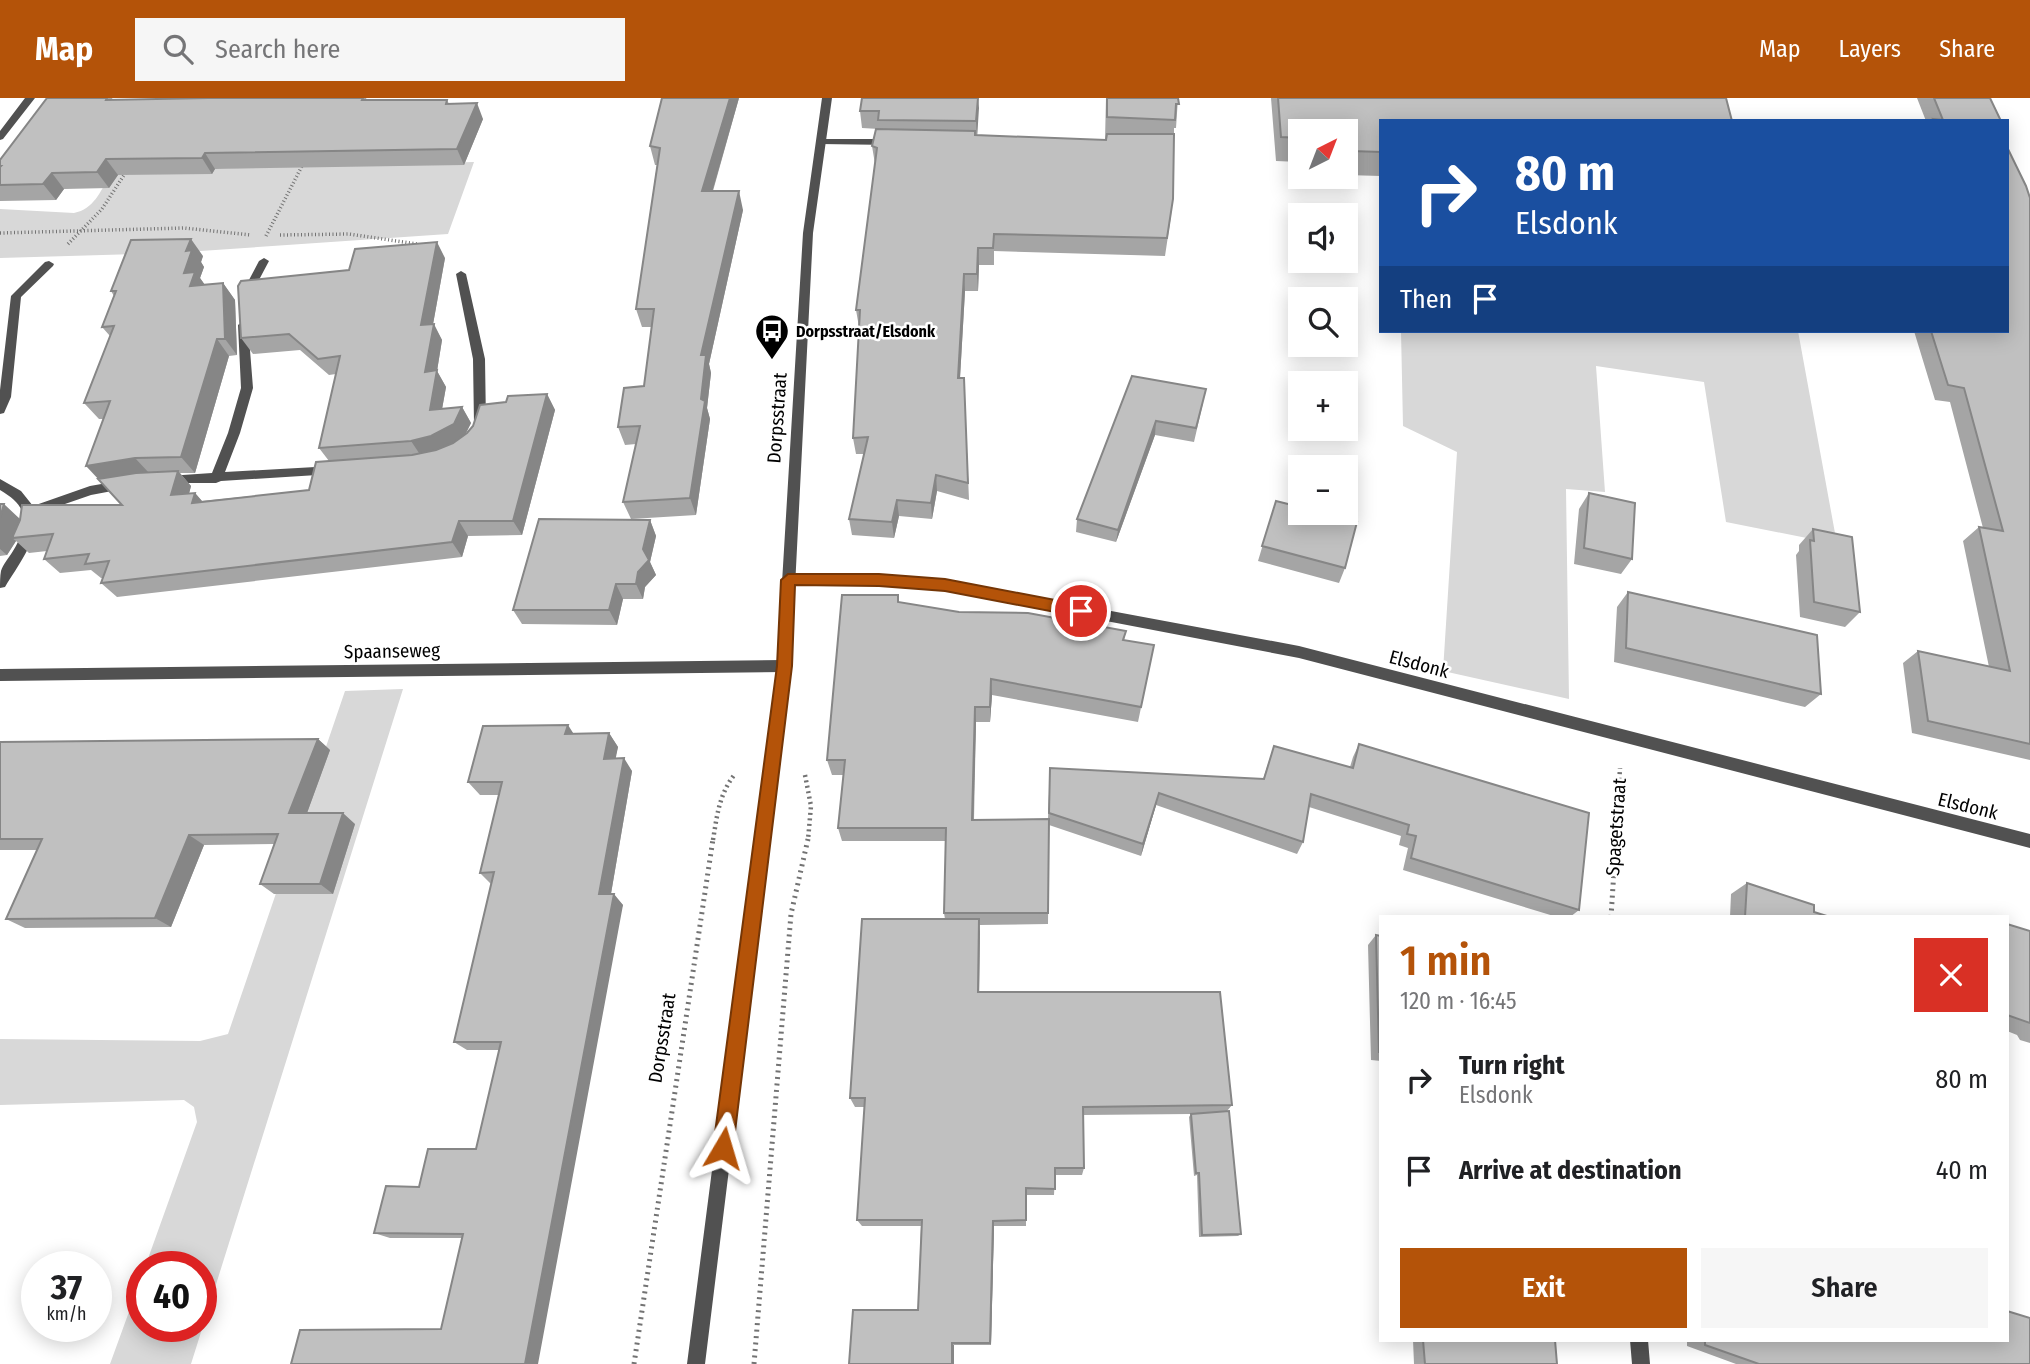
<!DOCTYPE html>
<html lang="en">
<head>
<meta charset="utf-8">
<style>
  body { margin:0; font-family:"Fira Sans Condensed",sans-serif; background:#f6f6f6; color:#202124; height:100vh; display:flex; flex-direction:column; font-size:26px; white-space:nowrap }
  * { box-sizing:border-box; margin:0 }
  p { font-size:23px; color:#757577 }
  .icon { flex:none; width:38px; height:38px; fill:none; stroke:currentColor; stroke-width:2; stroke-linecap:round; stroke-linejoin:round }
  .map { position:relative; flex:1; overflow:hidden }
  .sheet { position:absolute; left:1379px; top:817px; width:630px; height:427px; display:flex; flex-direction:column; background:#fff; border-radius:0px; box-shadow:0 4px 18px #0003 }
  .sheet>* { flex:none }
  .guide { position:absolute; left:1379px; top:21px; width:630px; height:214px; border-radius:0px; box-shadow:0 4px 18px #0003; background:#1a4fa0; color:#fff; overflow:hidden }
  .needle { width:46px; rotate:42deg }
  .controls { position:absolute; left:1288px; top:21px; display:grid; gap:14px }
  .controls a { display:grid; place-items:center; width:70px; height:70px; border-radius:0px; background:#fff; box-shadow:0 4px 18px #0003; font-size:35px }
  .speed { position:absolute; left:21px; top:1153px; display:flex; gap:14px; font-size:35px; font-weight:700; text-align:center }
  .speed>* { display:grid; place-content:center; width:91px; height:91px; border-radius:50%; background:#fff; box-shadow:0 4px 18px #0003; line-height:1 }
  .speed small { font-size:18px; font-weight:400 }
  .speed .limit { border:10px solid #d22; background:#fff; color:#111 }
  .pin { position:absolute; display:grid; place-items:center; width:60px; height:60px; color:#fff; margin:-30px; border:4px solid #fff; border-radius:50%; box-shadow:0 2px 7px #0007 }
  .me { position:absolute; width:77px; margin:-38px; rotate:7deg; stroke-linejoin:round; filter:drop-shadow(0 0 5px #0008) }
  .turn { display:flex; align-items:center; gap:24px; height:147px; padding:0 21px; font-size:32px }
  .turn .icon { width:91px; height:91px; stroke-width:2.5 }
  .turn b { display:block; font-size:49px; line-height:60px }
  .then { display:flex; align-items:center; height:66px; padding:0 21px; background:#0003; gap:14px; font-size:26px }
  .round { display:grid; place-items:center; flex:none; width:74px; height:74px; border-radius:0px; background:#f6f6f6 }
  .head { display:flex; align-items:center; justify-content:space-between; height:119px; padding:0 21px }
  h1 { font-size:42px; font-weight:600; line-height:52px; color:#b45309 }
  .action { display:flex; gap:14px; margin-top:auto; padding:14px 21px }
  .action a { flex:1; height:80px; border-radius:0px; background:#b45309; color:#fff; font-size:28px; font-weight:600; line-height:80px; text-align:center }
  .action a+a { background:#f6f6f6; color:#202124 }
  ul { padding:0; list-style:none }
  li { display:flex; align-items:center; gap:21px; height:91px; padding:0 21px }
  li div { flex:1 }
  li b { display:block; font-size:26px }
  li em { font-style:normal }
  header { display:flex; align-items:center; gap:42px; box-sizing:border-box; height:98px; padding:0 35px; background:#b45309; color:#fff }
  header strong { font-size:33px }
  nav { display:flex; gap:38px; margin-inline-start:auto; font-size:24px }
  .search { width:490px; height:63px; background:#f6f6f6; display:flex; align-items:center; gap:18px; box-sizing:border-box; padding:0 24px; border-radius:0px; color:#757577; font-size:26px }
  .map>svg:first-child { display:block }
</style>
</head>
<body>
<header>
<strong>Map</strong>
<div class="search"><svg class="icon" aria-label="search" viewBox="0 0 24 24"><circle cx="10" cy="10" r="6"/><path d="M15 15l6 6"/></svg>Search here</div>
<nav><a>Map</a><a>Layers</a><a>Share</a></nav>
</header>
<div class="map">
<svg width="2030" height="1266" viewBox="0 0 2030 1266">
  <rect width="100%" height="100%" fill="#fff"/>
  <path fill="#d8d8d8" d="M474,64L448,136L171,155L0,160V111L74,115C94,111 100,94 110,77L201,71Z
    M1401,233H1798L1837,446L1726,424L1704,284L1596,268L1605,394L1566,391L1569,601L1443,573L1457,354L1403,328Z
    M403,591L191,1266H110L142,1178V1228H201V1169H145L197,1024L194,1009L184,1002L0,1007V941L200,943L228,936L345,593Z"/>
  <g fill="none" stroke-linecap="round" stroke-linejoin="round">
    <path stroke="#737373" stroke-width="3.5" stroke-dasharray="1 2.5" stroke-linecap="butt" d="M0,135L184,130L251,137
      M280,137L349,136L417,146
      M266,138L302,68
      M68,146L102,111L126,74"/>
    <path stroke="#737373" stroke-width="4.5" stroke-dasharray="2 3.5" stroke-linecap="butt" d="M805,677L811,708L808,742
      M713,742C717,718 719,696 735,676
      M1616,742L1620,670"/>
    <path stroke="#737373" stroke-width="5" stroke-dasharray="2 4.5" stroke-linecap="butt" d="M1611,819L1616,741
      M634,1266L713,741
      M754,1266L791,816L808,741"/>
    <path fill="#515151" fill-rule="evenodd" d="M817,41H892L897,44L892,47L820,46L817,45Z"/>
    <path fill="#515151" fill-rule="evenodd" d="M25,0H35L3,41L0,42V33Z
      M264,160L269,163L251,197L246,201L242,199L241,197L259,163Z
      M49,163L54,166L53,168L21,199L11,299L4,315L0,316V292L11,198L45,164Z
      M461,173L466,176L485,261L486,326L480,330L474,326L473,261L456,176Z
      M243,223L248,227L253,290L240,335L225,374L333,368L339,372L333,376L221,383L216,385H164L162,382L164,379L168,378L212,375L228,335L241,290L238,227Z
      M0,381L21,393L33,408L90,388L124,382L130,387L128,390L91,397L36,416C38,443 18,467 5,489L0,490C0,485 0,478 1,473C3,466 9,460 13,453C30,425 29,409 0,392Z
      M788,477H879L945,482L1299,548L2030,736V750L1299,560L945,492L879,487H788L782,482Z
      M784,562L789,564L791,568L789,572L784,574L0,583V571Z
      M1630,1242H1648L1650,1266H1632Z"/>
    <path fill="#515151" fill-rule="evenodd" d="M822,0H832L813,135L791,568L705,1266H687L777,568L803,135Z"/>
  </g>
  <path fill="#a5a5a5" d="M47,0H112L113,2L366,0L367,2H447L449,6L483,21L464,67L215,71L212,76L118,77L109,90L64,91L56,102L0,103V62Z
    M739,0L713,93L743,112L709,266L711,275L707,310L710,321L696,417L631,421L623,404L636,346L625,347L618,329L644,288L652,229H642L636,211L657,67H655L650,48Z
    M862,0H978L977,37L1105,42L1106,0H1178L1176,30H1174V36L1171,118L1165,158L994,153V167H979L978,193H965L960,280H964L969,402L937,393L932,421L899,418L894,440L852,437L849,421L864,356H856L853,340L859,229L856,212L875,66L872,48L879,31L862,30L860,13Z
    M1271,0H1726L1381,23V78L1346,77V33H1300V64L1276,63Z
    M1917,0H1990L2001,23H1926Z
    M2030,100V662L1912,635L1903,565L1918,553L1989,569L1963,443L1979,429L1983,430L1950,304L1935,302L1914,233H2007Z
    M203,158L201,164L204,169L200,180L205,187L223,185L235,202L237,257L229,258L195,375H180L191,388L189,395H195L202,403L309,392L329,363L319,350L336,276L329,277L300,252L253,256L241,240L349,172L445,160L433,226L442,242L437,273L446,289L442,311L462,309L471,325L465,337L506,304L547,296L555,312L522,437L468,438L462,459L117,499L101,485L103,480H101L91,472L60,475L44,461L47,453L29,455L16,443L7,457L0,458V406L20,421L122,407L99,381L103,321H99L84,305L110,238L102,229L114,198L111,193Z
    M1132,278L1203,305L1194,344L1155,337L1116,444L1076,434L1077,421Z
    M1589,395L1632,461L1621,476L1574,466L1579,411Z
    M1276,403L1345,470L1339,485L1258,463Z
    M650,422L656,438L650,464L656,477L645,489L643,501H623L617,527L522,526L513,512Z
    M1813,431L1860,514L1845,529L1800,519L1796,457L1799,453V447Z
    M1628,494L1821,596L1805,609L1614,564L1617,509Z
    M898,497L899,504L959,514L1126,533L1124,542L1154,547L1138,624L992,597L990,624H976L974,722L1048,721L1050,670L1263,681L1274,648L1350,669L1353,659L1359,646L1579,812L1570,819H1557L1403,772L1408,750L1399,747L1401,738L1309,709L1303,744L1297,756L1156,707L1141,758L1049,727L1048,826L979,827V894L1232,1007L1227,1013L1241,1136L1238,1138L1199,1139L1197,1077L1194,1078L1189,1019L1191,1016L1083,1017L1084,1070L1082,1077H1055L1054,1097H1026V1128H994L991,1247H954L918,1212L921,1128H862L857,1122L865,1009H855L850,1000L945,821L944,815L946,743H842L838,730L843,677H832L827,662Z
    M609,635L618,649L615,660L632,673L611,796L623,807L441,1231L462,1140H390L374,1135L419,1089L476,1051L499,952H467L454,944L491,786L480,775L499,697H480L468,684L574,636Z
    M318,641L330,652L307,715L355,726L333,796H274L260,786L274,746L204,747L171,829L25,830L6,821L37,752H0V644Z
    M1747,785L1814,814L1830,819H1730L1731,796Z
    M2007,826L2030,833V945L2020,942L2017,937L2007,933Z
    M1376,837L1381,838V963L1371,962L1368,847Z
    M1413,1242H1555L1557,1266H1414Z
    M1687,1242H2007L2030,1266H1736L1687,1248Z"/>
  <path fill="#868686" d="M730,0H739L707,112L702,93Z
    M978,0L979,10L977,41L976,23Z
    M477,5L483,21L464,67L457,51Z
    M205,55L215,71L212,76L202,60Z
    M106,61L118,77L109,90L97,74Z
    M52,75L64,91L56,102L43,86Z
    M739,93L743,112L709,266L711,275L707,310L710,321L696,417L690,400L701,301V257Z
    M191,141L203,158L201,164L204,169L200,180L207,190L190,188L184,175L186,153Z
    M437,144L445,160L430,243L421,227Z
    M978,150L979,167L978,193L977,176Z
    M964,176L965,193L959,297L958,280Z
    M223,185L235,202L237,257L225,241Z
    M434,226L442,242L437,273L446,289L439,328L430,312L425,274Z
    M217,241L229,258L195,375L181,359Z
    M547,296L555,312L522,437L513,423Z
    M462,309L471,325L463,341L421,358L411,343Z
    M1156,323L1155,337L1116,444L1118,432Z
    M135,360L150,376L101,384L86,368Z
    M178,373L191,388L185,412L171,397Z
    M936,377L937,393L932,421L931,405Z
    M195,395L208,410L192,405Z
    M897,402L899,418L894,440L892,424Z
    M4,406L21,422L12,440L16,443L7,457L0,451V420Z
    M650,422L656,438L650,464L656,477L645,489L643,501L636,486Z
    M459,423L468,438L462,459L452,444Z
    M616,486L623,501L617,527L609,512Z
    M991,581L992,597L990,624V609Z
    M975,609L976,624L973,735L972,722Z
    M568,627L577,641L565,636Z
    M609,635L618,649L613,674L604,661Z
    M318,641L330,652L303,726L289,715Z
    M624,660L632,673L609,807L599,796Z
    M1159,695L1156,707L1141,758L1143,746Z
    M343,715L355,726L333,796L320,786Z
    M189,737L204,747L171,829L155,820Z
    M614,796L623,807L538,1266H525Z
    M979,821L980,834L979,905L978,894Z
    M993,1123L994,1128L991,1247L990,1245Z
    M952,1245L954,1247V1266H952Z"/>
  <path fill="#c0c0c0" stroke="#868686" stroke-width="2" d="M47,0H107L106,2L208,0H363L362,2H447L446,6L477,5L457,51L205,55L202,60L106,61L97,74L52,75L43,86L0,87V69L1,68H0V62Z
    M662,0H730L702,93H739L701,257H706L701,301L705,303L690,400L623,404L640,328L618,329L624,290L644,288L654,211H636L660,50L650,48Z
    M862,0H978L976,23L878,22L879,13H860Z
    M1107,0H1178L1179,6H1176L1175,22L1107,19Z
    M1278,0H1726L1732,23H1381V54L1351,53L1350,42H1346V33H1300V40L1281,39Z
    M1934,0H1990L2001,23H1934L1933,21L1943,22Z
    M876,31L975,33V37L1106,42L1107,36H1174L1173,101L1167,140L994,136L993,150H978L977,176H964L958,280H964L968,385L936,377L931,405L897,402L892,424L849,421L868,339L853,340L860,212H856L877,50L872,48Z
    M2007,49L2026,88L2030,100V646L1928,623L1918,553L2010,573L1979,429L2003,433L1964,290L1948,287L1931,233H2007Z
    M191,141L186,153L192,152L184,175L195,174L190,188L223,185L225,241H217L181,359L135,360L86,368L110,303L84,305L114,228L102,229L116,193H111L131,142Z
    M437,144L421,227L434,226L425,274L437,272L430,312L462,309L454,326L431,338L411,343L319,350L340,258L318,261L289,236L241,240L238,188L241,183L349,172L355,151Z
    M1132,278L1206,291L1196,330L1156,323L1118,432L1077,421Z
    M547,296L513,423H459L452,444L101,485L109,463L85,466L89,456L44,461L53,436L12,440L20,422L22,407H122L98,381L136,375L178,373L171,397L195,395L192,405L309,392L316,364L412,357L436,352L453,345L467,335L473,328L480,307L506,304L508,298Z
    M1589,395L1635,405L1632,461L1584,450Z
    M1276,403L1300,409V415H1322L1357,424L1345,470L1262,448Z
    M0,406H4L0,420Z
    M539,421L650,422L643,451L649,462L638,474L636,486H616L609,512H513Z
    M1813,431L1852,439L1860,514L1814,504L1810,442L1814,443Z
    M1628,494L1817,537L1821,596L1626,550Z
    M842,497H898V504L959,514L1028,515L1126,533L1123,542L1154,547L1141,609L991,581L990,609H975L972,722L1049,721L1048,815H944L946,730H838L845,662H827Z
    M568,627L565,636L609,635L604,661L624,660L599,796H614L525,1266H291L300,1232L441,1231L463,1136L374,1135L386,1088L419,1089L428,1051H476L501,944H454L494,774L480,775L502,684H468L483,628Z
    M318,641L289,715H343L320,786H260L278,736L189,737L155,820L6,821L42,741H0V644Z
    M1359,646L1589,715L1579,812L1411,760L1416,738L1407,736L1409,727L1311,696L1303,744L1159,695L1143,746L1049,715L1050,670L1264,681L1274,648L1353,670Z
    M1747,785L1814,807V814L1830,819H1745Z
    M862,821H979L978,894H1220L1232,1007L1083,1009L1084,1070H1055V1091L1026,1090V1122L993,1123L990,1245H952V1266H849L853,1212H918L922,1122H857L865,1000H850Z
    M2007,826L2030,833V925L2007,917Z
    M1376,837L1381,838V954H1379Z
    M1229,1013L1241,1136L1202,1137L1199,1075H1196L1191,1016Z
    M2007,1213L2030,1220V1266H1759L1705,1247V1242H2007Z
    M1423,1242H1555L1557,1266H1425Z"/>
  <path fill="#b45309" stroke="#753606" stroke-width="2" d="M788,476H879L945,481L1081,507L1088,513L1081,519L945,493L879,488L795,487L792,568L733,1050L730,1057L723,1059L716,1057L713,1050L777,568L781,482Z"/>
  <defs>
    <g id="bus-pin" transform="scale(1.75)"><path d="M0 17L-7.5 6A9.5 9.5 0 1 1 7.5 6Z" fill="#000" stroke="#fff"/><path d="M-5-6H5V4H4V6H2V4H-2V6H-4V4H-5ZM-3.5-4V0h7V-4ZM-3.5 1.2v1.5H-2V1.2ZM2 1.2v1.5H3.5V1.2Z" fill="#fff"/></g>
  </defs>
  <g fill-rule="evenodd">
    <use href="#bus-pin" x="772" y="233"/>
  </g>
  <g text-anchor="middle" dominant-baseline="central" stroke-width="5" stroke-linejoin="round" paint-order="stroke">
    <g font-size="16" font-weight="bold" fill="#000" stroke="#fff" text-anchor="start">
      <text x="796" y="233">Dorpsstraat/Elsdonk</text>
    </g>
    <g font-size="19" fill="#000" stroke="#fff">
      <text transform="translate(777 320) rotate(-86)">Dorpsstraat</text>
      <text transform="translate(392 553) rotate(-1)">Spaanseweg</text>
      <text transform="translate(1419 566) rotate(15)">Elsdonk</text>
      <text transform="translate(1968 708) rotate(14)">Elsdonk</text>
      <text transform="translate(1616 729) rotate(-86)">Spagetstraat</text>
      <text transform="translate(662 940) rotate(-81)">Dorpsstraat</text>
    </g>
  </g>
</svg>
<div class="controls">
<a><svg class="needle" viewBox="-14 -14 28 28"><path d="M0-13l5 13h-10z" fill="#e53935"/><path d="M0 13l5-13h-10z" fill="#757577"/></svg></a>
<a><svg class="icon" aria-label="sound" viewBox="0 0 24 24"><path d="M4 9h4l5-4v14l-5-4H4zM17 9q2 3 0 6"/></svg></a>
<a><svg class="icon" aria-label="search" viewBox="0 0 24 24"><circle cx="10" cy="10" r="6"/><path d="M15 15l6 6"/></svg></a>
<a>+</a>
<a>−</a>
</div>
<div class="speed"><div>37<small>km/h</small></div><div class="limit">40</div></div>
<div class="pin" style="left:1081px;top:513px;background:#d93025"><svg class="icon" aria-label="arrive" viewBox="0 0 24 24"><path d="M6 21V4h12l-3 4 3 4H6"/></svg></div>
<svg class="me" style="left:723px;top:1050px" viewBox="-20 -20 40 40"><path d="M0-17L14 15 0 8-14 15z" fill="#b45309" stroke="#fff" stroke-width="4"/></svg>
<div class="guide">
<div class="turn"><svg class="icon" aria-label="right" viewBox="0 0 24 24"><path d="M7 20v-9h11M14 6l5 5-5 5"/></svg><div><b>80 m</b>Elsdonk</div></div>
<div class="then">Then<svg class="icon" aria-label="arrive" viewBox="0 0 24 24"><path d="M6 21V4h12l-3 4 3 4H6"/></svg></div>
</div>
<section class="sheet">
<div class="head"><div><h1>1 min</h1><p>120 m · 16:45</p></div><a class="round" style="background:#d93025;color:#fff"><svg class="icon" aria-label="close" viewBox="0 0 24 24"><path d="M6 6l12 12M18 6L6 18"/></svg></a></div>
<ul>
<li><svg class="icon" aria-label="right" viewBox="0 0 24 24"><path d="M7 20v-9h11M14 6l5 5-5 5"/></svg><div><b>Turn right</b><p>Elsdonk</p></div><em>80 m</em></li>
<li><svg class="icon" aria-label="arrive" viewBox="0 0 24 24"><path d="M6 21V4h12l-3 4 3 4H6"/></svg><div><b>Arrive at destination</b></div><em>40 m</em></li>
</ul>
<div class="action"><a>Exit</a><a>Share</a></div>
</section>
</div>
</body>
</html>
